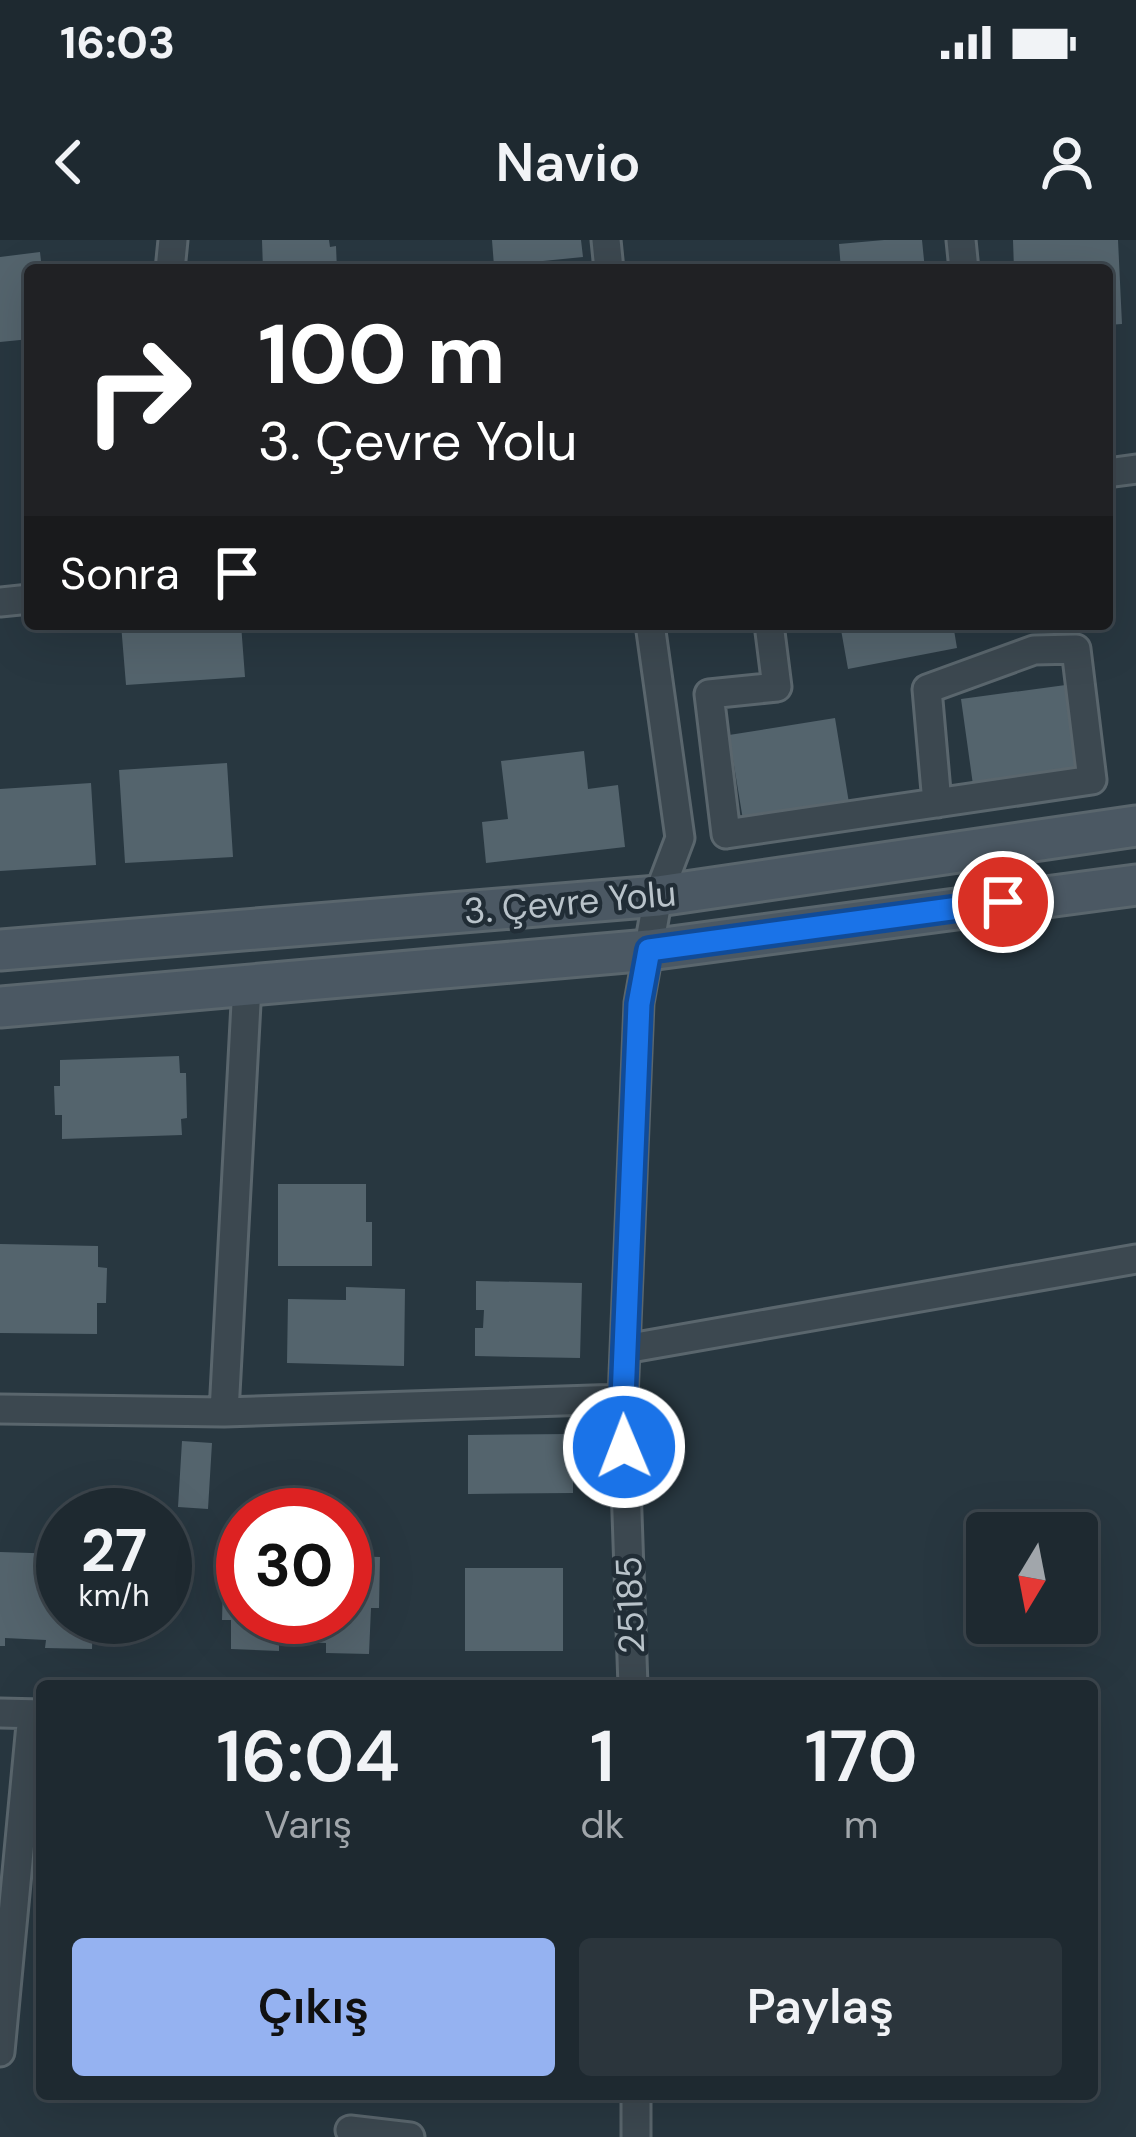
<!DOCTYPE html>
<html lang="tr">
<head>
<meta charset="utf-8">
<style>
  body { margin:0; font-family:"DM Sans",sans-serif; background:#2b353c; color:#f1f3f6; height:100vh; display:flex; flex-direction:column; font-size:45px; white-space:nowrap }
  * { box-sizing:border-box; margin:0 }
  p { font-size:39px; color:#a1a6ab }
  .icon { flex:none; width:66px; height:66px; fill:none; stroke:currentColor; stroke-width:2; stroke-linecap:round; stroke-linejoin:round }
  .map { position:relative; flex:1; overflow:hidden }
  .sheet { position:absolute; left:36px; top:1440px; width:1062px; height:420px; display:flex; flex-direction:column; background:#1e2930; border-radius:12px; box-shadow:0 12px 48px #0002,0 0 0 3px #3c454c }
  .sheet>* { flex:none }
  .guide { position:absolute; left:24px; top:24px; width:1089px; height:366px; border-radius:12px; box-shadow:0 12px 48px #0002,0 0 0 3px #3c454c; background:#202124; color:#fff; overflow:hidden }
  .needle { width:78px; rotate:190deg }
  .fabs { position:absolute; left:966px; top:1272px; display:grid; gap:24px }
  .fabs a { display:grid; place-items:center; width:132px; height:132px; border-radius:12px; background:#1e2930; box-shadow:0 12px 48px #0002,0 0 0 3px #3c454c; font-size:60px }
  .speed { position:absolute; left:36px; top:1248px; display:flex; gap:24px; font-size:60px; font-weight:700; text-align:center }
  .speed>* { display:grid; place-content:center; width:156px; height:156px; border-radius:50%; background:#1e2930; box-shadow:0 12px 48px #0002,0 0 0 3px #3c454c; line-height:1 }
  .speed small { font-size:30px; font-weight:400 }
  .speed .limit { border:18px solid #d22; background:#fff; color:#111 }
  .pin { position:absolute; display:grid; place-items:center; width:102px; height:102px; color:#fff; margin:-51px; border:6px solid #fff; border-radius:50%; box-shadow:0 3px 12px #0007 }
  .me { position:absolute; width:132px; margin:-66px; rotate:359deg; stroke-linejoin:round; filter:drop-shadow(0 0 9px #0008) }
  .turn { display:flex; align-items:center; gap:42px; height:252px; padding:0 36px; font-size:54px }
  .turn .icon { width:156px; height:156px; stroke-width:2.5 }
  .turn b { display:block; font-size:84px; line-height:102px }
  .then { display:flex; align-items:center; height:114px; padding:0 36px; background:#0003; gap:24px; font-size:45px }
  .eta { display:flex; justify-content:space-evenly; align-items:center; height:204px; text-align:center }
  .eta b { font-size:72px; font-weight:600; line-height:84px }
  .action { display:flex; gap:24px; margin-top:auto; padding:24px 36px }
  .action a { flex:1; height:138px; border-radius:12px; background:#95b2f1; color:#111; font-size:48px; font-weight:600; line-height:138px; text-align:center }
  .action a+a { background:#2b353c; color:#f1f3f6 }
  .status { display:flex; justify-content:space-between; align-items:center; height:84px; padding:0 60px; background:#1e2930; direction:ltr }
  .status svg { height:33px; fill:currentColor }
  header { display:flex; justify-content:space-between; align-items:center; height:156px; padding:0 36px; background:#1e2930; font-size:54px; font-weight:600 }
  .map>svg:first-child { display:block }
</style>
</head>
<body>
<div class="status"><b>16:03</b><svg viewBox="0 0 49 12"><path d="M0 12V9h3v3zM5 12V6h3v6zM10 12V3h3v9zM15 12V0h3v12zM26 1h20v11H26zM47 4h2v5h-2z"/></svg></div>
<header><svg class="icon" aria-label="back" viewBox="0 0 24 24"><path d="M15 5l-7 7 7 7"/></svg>Navio<svg class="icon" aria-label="person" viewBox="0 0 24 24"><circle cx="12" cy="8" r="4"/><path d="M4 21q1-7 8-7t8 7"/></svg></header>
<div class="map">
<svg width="1136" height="1897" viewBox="0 0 1136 1897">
  <rect width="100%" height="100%" fill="#283740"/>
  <path fill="#54646d" d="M262,0H329L330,7L336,6L337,30H263Z
    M492,0H581L583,17L494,26Z
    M884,0H922L925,30H841L839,4Z
    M1013,0H1118L1122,84L1107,85V30H1014Z
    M40,12L42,30H30V99L0,102V17Z
    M121,384H241L245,437L126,445Z
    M840,384H953L957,408L848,429Z
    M1073,444L1085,537L974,552L961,459Z
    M835,478L849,563L743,580L729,495Z
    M584,511L588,549L618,545L625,607L486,623L482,582L508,579L501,521Z
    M227,523L233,617L125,623L119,530Z
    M91,543L96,625L0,631V549Z
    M179,816L180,833H186L187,878L181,879L182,895L62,899V875H55L54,846H60V820Z
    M278,944H366V982H372V1026H278Z
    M0,1004L98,1006V1027L107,1028L106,1063H97V1094L0,1093Z
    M476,1041L582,1043L580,1118L475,1116V1088H483L484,1070H476Z
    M346,1047L405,1049L404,1126L287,1123L288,1059L346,1060Z
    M573,1194V1253L468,1254V1195Z
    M182,1201L212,1203L208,1269L178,1267Z
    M0,1312L63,1314V1377H93L92,1409L45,1408L46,1400L5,1398V1406H0Z
    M224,1312L243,1313V1377H345V1316L380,1317L379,1368H371L369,1414L326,1413V1403L279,1401V1411L231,1409V1380H222Z
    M465,1328H563V1411H465Z"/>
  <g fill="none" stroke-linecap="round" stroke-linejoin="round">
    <g stroke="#5a666d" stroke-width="33">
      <path id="street" d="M606,0L609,30
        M961,0L964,30
        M170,30L173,0
        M1107,233L1136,229
        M0,362L30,359
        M769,384L777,447L709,454L726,594L1092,540L1076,409L1034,410L927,449L937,563
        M625,1109L1136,1019
        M0,1169L224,1172L623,1159
        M224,1172L247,745
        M633,1446L623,1159L639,763L658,656L680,598L650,384
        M0,1473L42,1474
        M0,1812L32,1474
        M636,1854V1897
        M350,1890L410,1897"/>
    </g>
    <g stroke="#5a666d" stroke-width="45">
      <path id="secondary" d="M0,710L658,656L1136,586
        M0,767L649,710L1136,645"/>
    </g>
    <use href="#street" stroke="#3c4850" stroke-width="27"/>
    <use href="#secondary" stroke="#4b5863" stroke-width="39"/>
  </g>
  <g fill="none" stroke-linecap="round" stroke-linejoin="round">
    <g stroke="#114b97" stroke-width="30">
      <path id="route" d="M624,1207L623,1159L639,764L649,710L1003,662"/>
    </g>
    <use href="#route" stroke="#1a73e8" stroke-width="21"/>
  </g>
  <g text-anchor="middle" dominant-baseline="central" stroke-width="9" stroke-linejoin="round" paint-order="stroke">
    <g font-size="36" fill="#b9c3ca" stroke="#212d36">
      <text transform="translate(570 662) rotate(-5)">3. Çevre Yolu</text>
      <text transform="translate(630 1365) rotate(-92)">25185</text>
    </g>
  </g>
</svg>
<div class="fabs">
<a><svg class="needle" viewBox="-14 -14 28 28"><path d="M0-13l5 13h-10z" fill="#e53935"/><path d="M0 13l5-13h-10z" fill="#a1a6ab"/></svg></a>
</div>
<div class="speed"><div>27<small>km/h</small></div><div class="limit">30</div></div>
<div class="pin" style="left:1003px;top:662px;background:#d93025"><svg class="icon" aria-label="arrive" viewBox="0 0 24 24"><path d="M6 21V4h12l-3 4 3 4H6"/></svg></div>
<svg class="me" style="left:624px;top:1207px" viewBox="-20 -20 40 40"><circle r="17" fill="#1a73e8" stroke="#fff" stroke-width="3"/><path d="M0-11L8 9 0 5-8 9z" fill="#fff"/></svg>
<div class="guide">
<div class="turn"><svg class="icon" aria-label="right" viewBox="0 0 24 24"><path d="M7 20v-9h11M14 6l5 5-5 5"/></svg><div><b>100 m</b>3. Çevre Yolu</div></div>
<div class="then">Sonra<svg class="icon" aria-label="arrive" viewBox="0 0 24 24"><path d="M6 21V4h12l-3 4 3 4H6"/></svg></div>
</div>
<section class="sheet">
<div class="eta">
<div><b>16:04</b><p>Varış</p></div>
<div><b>1</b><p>dk</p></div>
<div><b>170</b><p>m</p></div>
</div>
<div class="action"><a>Çıkış</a><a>Paylaş</a></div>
</section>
</div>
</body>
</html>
